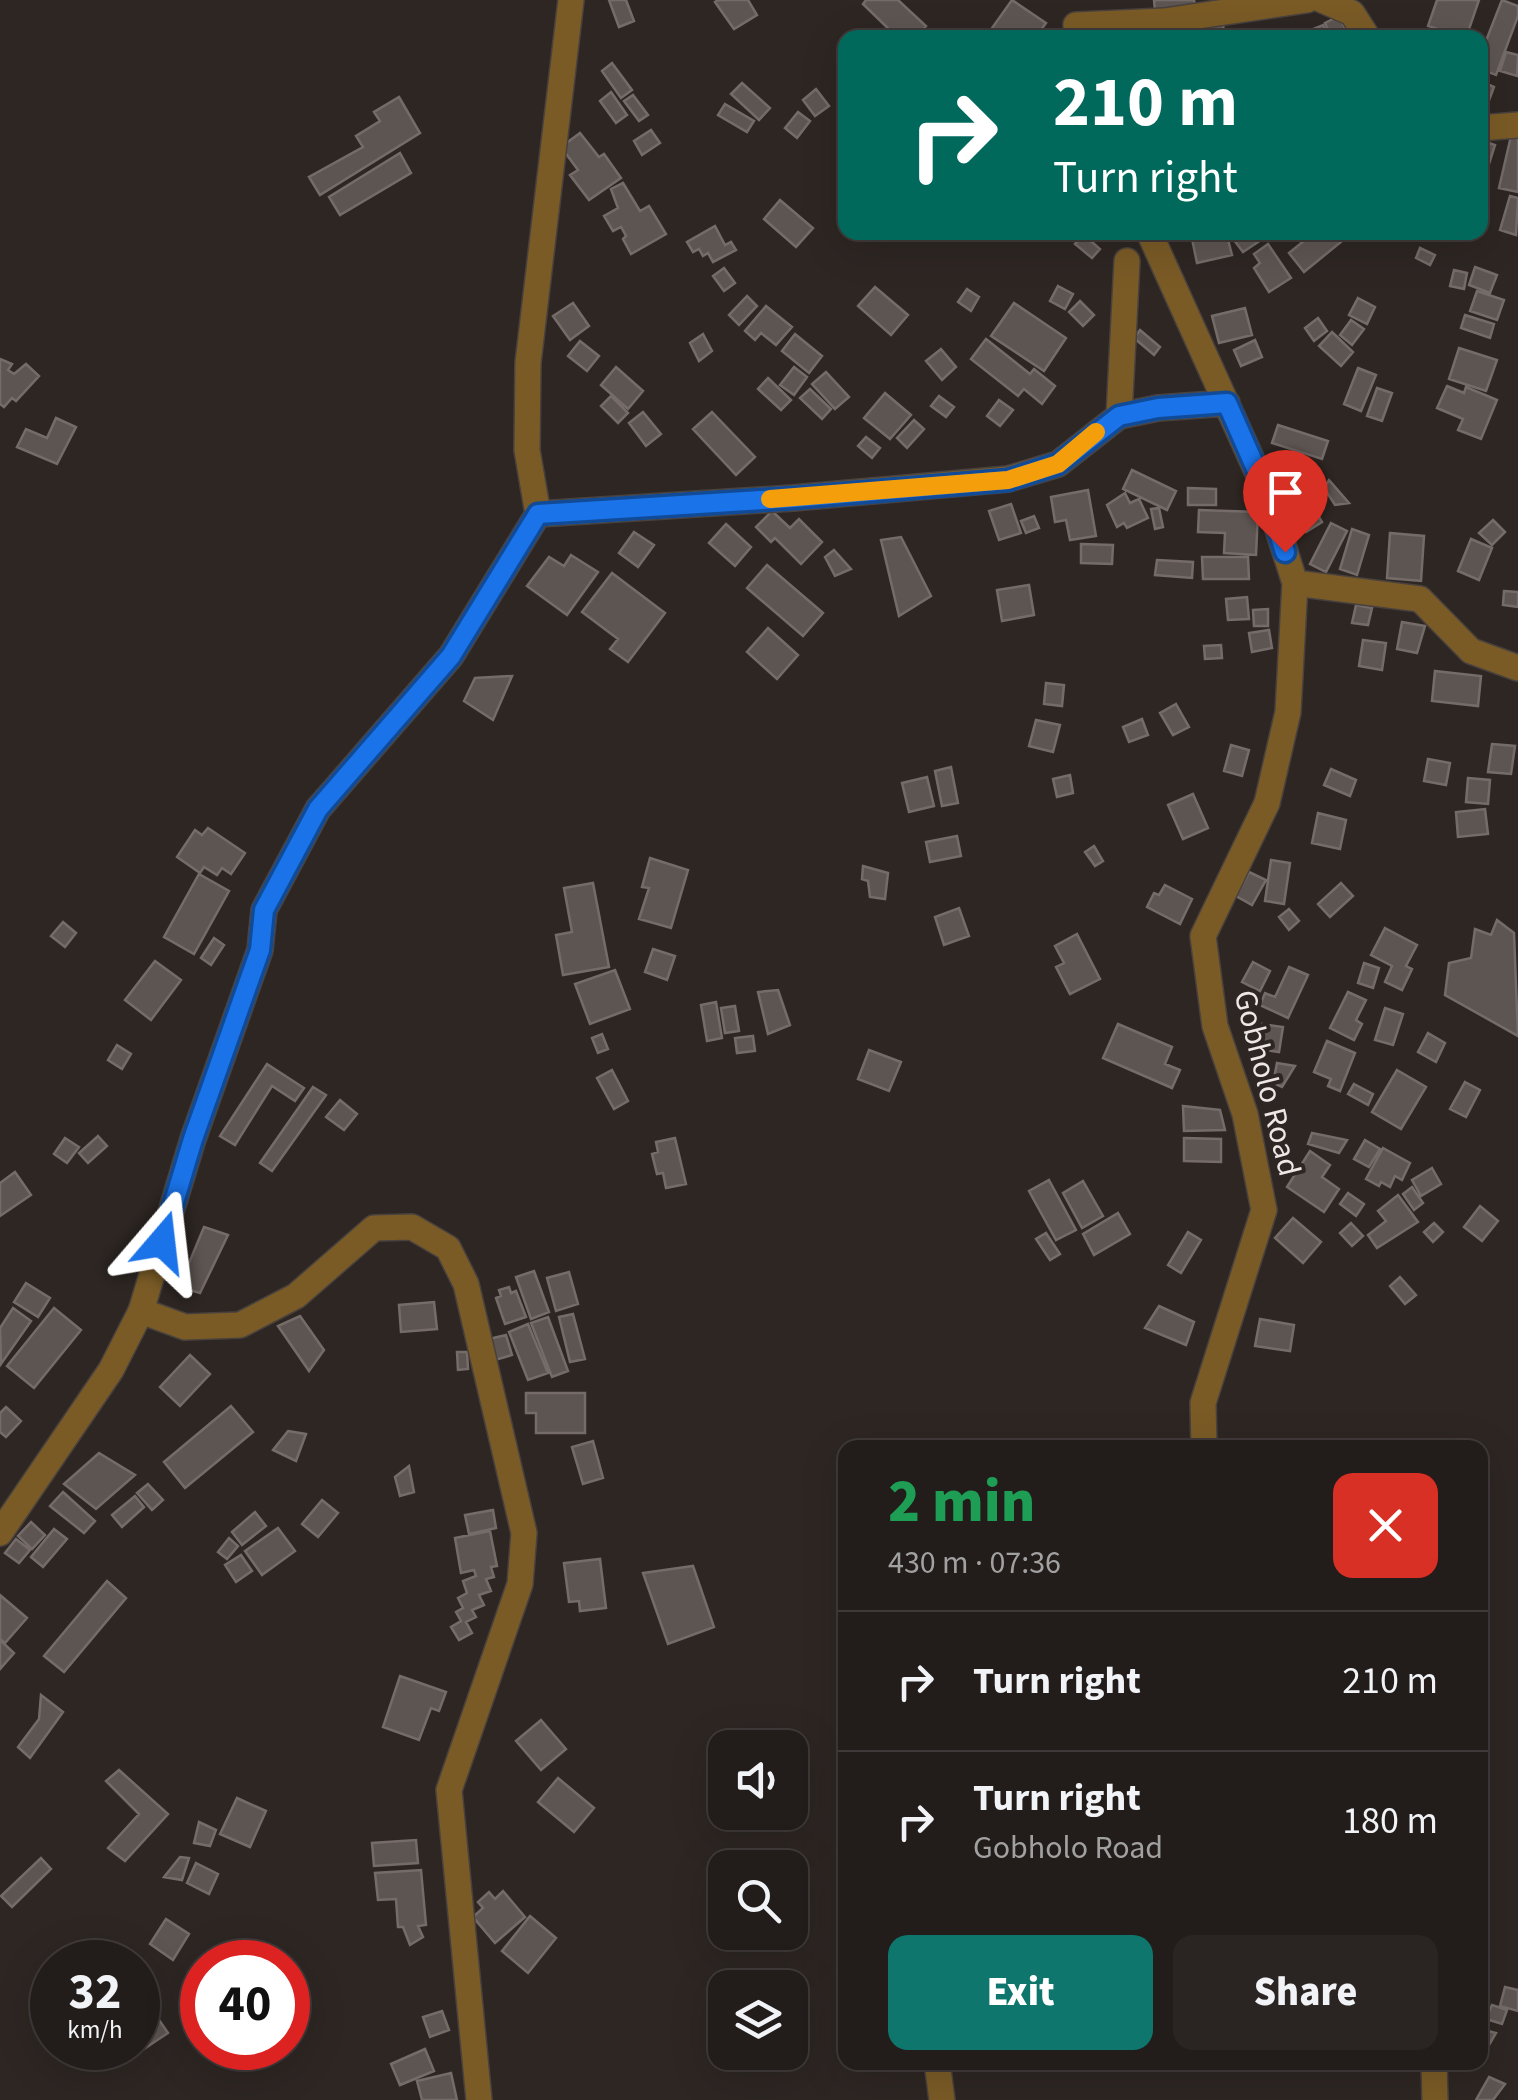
<!DOCTYPE html>
<html lang="en">
<head>
<meta charset="utf-8">
<style>
  body { margin:0; font-family:"Source Sans 3",sans-serif; background:#2a2523; color:#f1f3f6; height:100vh; display:flex; flex-direction:column; font-size:38px; white-space:nowrap }
  * { box-sizing:border-box; margin:0 }
  p { font-size:32px; color:#a2a1a2 }
  .icon { flex:none; width:55px; height:55px; fill:none; stroke:currentColor; stroke-width:2; stroke-linecap:round; stroke-linejoin:round }
  .map { position:relative; flex:1; overflow:hidden }
  .sheet { position:absolute; left:838px; top:1440px; width:650px; height:630px; display:flex; flex-direction:column; background:#221c1a; border-radius:20px; box-shadow:0 10px 40px #0002,0 0 0 2px #3f3a39 }
  .sheet>* { flex:none }
  .guide { position:absolute; left:838px; top:30px; width:650px; height:210px; border-radius:20px; box-shadow:0 10px 40px #0002,0 0 0 2px #3f3a39; background:#00695c; color:#fff; overflow:hidden }
  .buttons { position:absolute; left:708px; top:1730px; display:grid; gap:20px }
  .buttons a { display:grid; place-items:center; width:100px; height:100px; border-radius:20px; background:#221c1a; box-shadow:0 10px 40px #0002,0 0 0 2px #3f3a39; font-size:50px }
  .speed { position:absolute; left:30px; top:1940px; display:flex; gap:20px; font-size:50px; font-weight:700; text-align:center }
  .speed>* { display:grid; place-content:center; width:130px; height:130px; border-radius:50%; background:#221c1a; box-shadow:0 10px 40px #0002,0 0 0 2px #3f3a39; line-height:1 }
  .speed small { font-size:25px; font-weight:400 }
  .speed .limit { border:15px solid #d22; background:#fff; color:#111 }
  .pin { position:absolute; display:grid; place-items:center; width:85px; height:85px; color:#fff; margin:-102px -42px; border-radius:50% 50% 50% 0; rotate:-45deg; box-shadow:0 0 10px #0007 }
  .pin .icon { rotate:45deg }
  .me { position:absolute; width:110px; margin:-55px; rotate:17deg; stroke-linejoin:round; filter:drop-shadow(0 0 8px #0008) }
  .turn { display:flex; align-items:center; gap:35px; height:210px; padding:0 50px; font-size:45px }
  .turn .icon { width:130px; height:130px; stroke-width:2.5 }
  .turn b { display:block; font-size:70px; line-height:85px }
  .round { display:grid; place-items:center; flex:none; width:105px; height:105px; border-radius:20px; background:#2a2523 }
  .head { display:flex; align-items:center; justify-content:space-between; height:170px; padding:0 50px }
  h1 { font-size:60px; font-weight:800; line-height:75px; color:#1e9e55 }
  .action { display:flex; gap:20px; margin-top:auto; padding:20px 50px }
  .action a { flex:1; height:115px; border-radius:20px; background:#0f766e; color:#fff; font-size:40px; font-weight:800; line-height:115px; text-align:center }
  .action a+a { background:#2a2523; color:#f1f3f6 }
  ul { padding:0; list-style:none }
  li { display:flex; align-items:center; gap:30px; height:140px; padding:0 50px; border-top:2px solid #3f3a39 }
  li div { flex:1 }
  li b { display:block; font-size:38px }
  li em { font-style:normal }
  .map>svg:first-child { display:block }
</style>
</head>
<body>
<div class="map">
<svg width="1518" height="2100" viewBox="0 0 1518 2100">
  <rect width="100%" height="100%" fill="#2d2623"/>
  <path fill="#5d5552" stroke="#756c69" stroke-width="2.5" d="M609,0H626L634,21L619,27Z
    M718,0H748L757,15L734,29L715,2Z
    M866,0H898L926,26L915,38H898L863,4Z
    M1012,0L1046,23L1035,38H985Z
    M1154,0H1194L1195,8L1155,11Z
    M1437,0H1479L1466,38L1428,26Z
    M1502,0L1518,6V16L1496,75L1480,69V56Z
    M1339,16L1350,38H1332L1325,23Z
    M1223,23L1224,35L1189,38L1188,26Z
    M1323,25L1329,38H1303L1301,34Z
    M1506,52L1518,55L1517,76L1500,71Z
    M612,63L632,90L621,98L602,71Z
    M1480,81L1494,87L1485,111L1480,109Z
    M742,83L770,108L759,120L731,94Z
    M816,89L829,106L815,116L803,100Z
    M611,92L627,115L616,123L600,101Z
    M633,95L648,115L639,121L624,101Z
    M399,97L420,133L320,195L309,177L363,147L356,136L380,121L374,112Z
    M725,104L754,121L747,132L718,115Z
    M798,112L810,121L797,138L785,128Z
    M651,130L660,143L642,155L634,141Z
    M580,133L599,157L604,154L621,178L589,200L570,175L578,170L561,147Z
    M1511,136L1518,138V192L1499,188Z
    M1480,140L1495,145L1483,183L1480,182Z
    M400,153L411,173L340,215L329,197Z
    M623,183L640,211L649,206L666,234L631,254L623,239L626,236L621,227L613,231L604,216L618,208L611,189Z
    M1510,196L1518,198L1516,235L1500,230Z
    M780,200L813,228L796,247L764,219Z
    M715,226L725,245L731,242L736,250L713,262L708,253L703,256L699,249L693,252L687,242Z
    M1199,232H1226L1232,255L1197,263L1191,234Z
    M1245,232H1260L1264,238L1243,252L1234,240Z
    M1315,232H1335L1342,241L1304,272L1289,253Z
    M1084,235L1100,249L1092,258L1075,244Z
    M1268,244L1291,278L1269,292L1254,268L1260,263L1254,254Z
    M1420,248L1435,255L1430,265L1416,258Z
    M1475,267L1497,275L1490,293L1469,285Z
    M724,268L735,283L724,291L713,276Z
    M1454,270L1467,273L1464,289L1450,286Z
    M1058,286L1073,294L1065,309L1050,301Z
    M875,287L908,315L891,335L858,306Z
    M967,289L979,297L971,311L958,302Z
    M1477,291L1504,300L1497,320L1470,311Z
    M747,296L757,306L739,325L729,315Z
    M1358,298L1375,307L1367,324L1349,315Z
    M1080,301L1094,315L1083,326L1069,312Z
    M573,303L589,326L570,340L553,316Z
    M1014,303L1066,338L1044,371L991,336Z
    M766,306L792,327L776,345L761,333L755,340L745,331Z
    M1245,308L1252,335L1219,343L1212,316Z
    M1465,315L1494,324L1490,338L1461,328Z
    M1318,318L1327,331L1314,341L1305,328Z
    M1351,320L1364,329L1352,345L1340,335Z
    M1140,330L1160,347L1154,355L1134,338Z
    M1332,332L1353,352L1341,366L1319,346Z
    M703,334L712,351L699,361L690,343Z
    M795,334L822,356L809,373L782,351Z
    M986,339L1030,374L1034,369L1055,386L1042,404L1024,389L1018,396L971,359Z
    M1255,340L1262,357L1241,366L1234,350Z
    M580,341L599,356L587,371L568,356Z
    M1459,348L1497,360L1486,391L1449,379Z
    M941,349L956,367L942,380L926,361Z
    M0,359L12,364L8,370L14,374L26,364L39,376L16,401L12,398L4,407L0,404Z
    M616,367L643,391L628,409L601,385Z
    M794,367L807,377L794,395L780,385Z
    M1358,368L1376,375L1361,411L1344,404Z
    M826,372L849,397L835,409L812,384Z
    M768,378L791,400L781,410L758,389Z
    M1447,386L1464,393L1466,387L1497,400L1481,439L1458,430L1463,419L1437,408Z
    M1377,388L1392,393L1382,421L1367,416Z
    M810,389L831,409L822,419L800,398Z
    M885,393L911,415L890,439L864,418Z
    M611,396L628,413L618,423L601,406Z
    M939,396L954,407L946,417L931,406Z
    M999,400L1013,410L1000,426L987,416Z
    M643,412L661,434L646,446L629,423Z
    M712,412L755,457L736,475L693,429Z
    M56,418L76,427L57,464L17,447L26,429L47,438Z
    M914,420L924,429L907,448L897,438Z
    M1278,425L1328,441L1322,459L1272,443Z
    M866,437L880,448L872,458L858,446Z
    M1277 464a11 11 0 1 1 22 0a11 11 0 1 1-22 0Z
    M1132,470L1176,491L1167,510L1123,489Z
    M1310,477L1317,497L1300,500L1295,479Z
    M1329,480L1349,503L1335,505L1324,488Z
    M1188,488L1216,489V505H1188Z
    M1088,490L1096,536L1070,540L1066,520L1055,522L1051,497Z
    M1125,493L1130,503L1139,499L1148,518L1127,528L1124,523L1117,527L1107,505Z
    M1011,504L1021,533L999,540L989,511Z
    M1312,505L1322,522L1306,532L1296,515Z
    M1159,508L1163,527L1155,529L1151,509Z
    M1199,510L1258,512L1256,555L1224,553L1225,533L1198,532Z
    M772,511L790,528L799,519L822,542L801,564L775,538L771,542L756,527Z
    M1034,516L1039,528L1026,533L1021,521Z
    M1493,520L1505,532L1492,545L1479,533Z
    M1331,523L1347,531L1326,572L1310,564Z
    M726,524L751,547L735,566L709,543Z
    M1352,529L1369,535L1357,575L1340,569Z
    M634,532L654,545L638,567L619,553Z
    M1390,533L1424,536L1421,581L1387,578Z
    M901,537L931,596L899,616L881,540Z
    M1471,539L1492,548L1479,580L1458,571Z
    M1081,544L1113,545L1112,564L1081,563Z
    M834,550L851,569L835,576L825,557Z
    M571,555L598,572L567,615L527,586L549,557L564,566Z
    M1202,557H1248L1249,579H1203Z
    M1157,560L1193,562L1192,578L1155,575Z
    M767,565L823,613L803,636L747,588Z
    M612,573L665,613L628,662L610,649L618,639L582,612Z
    M1029,585L1034,615L1002,621L997,590Z
    M1504,591L1518,592V607L1503,605Z
    M1247,597L1249,619L1228,620L1226,599Z
    M1356,605L1372,608L1368,625L1352,623Z
    M1268,609V626H1254L1253,610Z
    M1402,622L1425,626L1417,653L1397,649Z
    M768,628L798,655L777,679L747,652Z
    M1269,630L1272,648L1252,652L1249,633Z
    M1363,640L1386,643L1382,670L1359,666Z
    M1221,645L1222,658L1205,659L1204,646Z
    M1435,671L1481,676L1478,706L1432,701Z
    M512,676L493,720L464,701L475,678Z
    M1046,683L1064,685L1062,706L1044,704Z
    M1176,704L1189,727L1173,735L1160,713Z
    M1142,719L1148,735L1129,742L1123,727Z
    M1036,720L1060,725L1053,752L1029,746Z
    M1492,744L1515,746L1511,774L1488,772Z
    M1231,745L1249,750L1242,776L1224,771Z
    M1428,759L1450,763L1446,785L1424,781Z
    M951,767L958,803L942,806L935,771Z
    M1331,769L1356,780L1350,796L1324,785Z
    M1070,775L1073,793L1057,797L1053,779Z
    M927,777L934,806L909,812L902,783Z
    M1468,778L1490,780L1488,804L1466,802Z
    M1193,794L1208,828L1183,839L1168,805Z
    M1485,809L1488,834L1458,837L1456,812Z
    M1318,813L1346,820L1340,849L1312,843Z
    M208,828L245,853L231,874L222,868L217,875L204,867L200,873L177,857L195,830L202,835Z
    M957,836L961,856L930,862L926,842Z
    M1094,846L1103,861L1095,866L1085,852Z
    M650,858L688,870L671,928L639,919L649,888L642,887Z
    M1271,860L1290,863L1284,904L1265,901Z
    M863,866L888,873L885,899L870,897L868,881L862,879Z
    M1249,872L1266,880L1252,905L1236,896Z
    M199,874L229,891L194,954L164,937Z
    M593,883L609,967L563,975L556,935L572,932L564,888Z
    M1341,883L1353,896L1330,917L1318,904Z
    M1165,885L1192,899L1180,924L1147,907L1154,893L1159,895Z
    M959,908L969,936L944,945L935,917Z
    M1289,909L1299,921L1289,930L1279,917Z
    M1497,920L1514,933L1518,1036L1445,995L1449,963L1471,958L1475,929L1491,935Z
    M63,922L76,933L65,947L51,936Z
    M1385,928L1417,945L1406,966L1412,969L1402,990L1385,982L1392,966L1371,955Z
    M1077,934L1100,979L1070,994L1056,967L1064,963L1055,946Z
    M214,938L224,945L211,965L201,958Z
    M653,949L675,956L667,980L645,972Z
    M155,961L181,980L151,1020L125,1000Z
    M1253,962L1270,971L1260,991L1242,982Z
    M1364,963L1379,968L1373,988L1358,983Z
    M1289,967L1308,975L1288,1018L1260,1005L1265,993L1275,997Z
    M615,970L630,1009L590,1024L575,984Z
    M778,990L790,1025L768,1034L758,992Z
    M1348,992L1366,1000L1356,1020L1362,1024L1354,1040L1330,1028Z
    M716,1002L722,1038L707,1041L701,1005Z
    M735,1006L739,1031L725,1033L721,1008Z
    M1385,1008L1403,1014L1393,1045L1375,1040Z
    M1118,1024L1172,1047L1165,1064L1180,1070L1172,1088L1103,1058Z
    M1262,1024L1283,1027L1279,1052L1258,1049Z
    M1428,1033L1445,1043L1436,1062L1418,1052Z
    M602,1034L608,1049L598,1053L592,1038Z
    M753,1036L755,1051L737,1053L735,1038Z
    M1327,1041L1355,1053L1340,1091L1328,1086L1331,1079L1314,1072Z
    M117,1045L131,1054L122,1069L108,1060Z
    M869,1050L901,1062L889,1091L858,1079Z
    M1277,1063L1295,1066L1282,1087L1273,1083Z
    M267,1064L304,1088L295,1101L272,1086L235,1145L220,1136Z
    M612,1070L628,1101L614,1109L597,1078Z
    M1397,1070L1426,1087L1401,1129L1372,1112Z
    M1465,1082L1480,1090L1466,1117L1450,1109Z
    M1354,1084L1373,1094L1368,1105L1348,1094Z
    M313,1087L326,1095L272,1171L260,1163Z
    M340,1100L357,1114L344,1130L326,1117Z
    M1183,1106L1220,1110L1225,1130L1184,1131Z
    M1312,1133L1347,1140L1339,1153L1308,1144Z
    M98,1136L107,1146L88,1163L79,1153Z
    M65,1138L79,1147L67,1163L54,1154Z
    M675,1138L686,1184L666,1188L663,1173L657,1174L652,1154L658,1152L656,1142Z
    M1184,1138L1221,1139V1162L1184,1161Z
    M1365,1140L1380,1149L1369,1167L1354,1159Z
    M1383,1148L1410,1163L1402,1180L1395,1176L1390,1187L1381,1182L1379,1186L1366,1179Z
    M1310,1151L1330,1165L1322,1177L1339,1189L1324,1212L1287,1187Z
    M1432,1168L1441,1184L1421,1196L1412,1180Z
    M15,1172L31,1195L0,1216V1183Z
    M1049,1180L1076,1230L1056,1240L1029,1191Z
    M1083,1181L1103,1216L1082,1228L1063,1193Z
    M1412,1187L1423,1203L1414,1210L1403,1194Z
    M1348,1193L1364,1204L1356,1216L1340,1204Z
    M1398,1195L1418,1222L1377,1248L1368,1235L1386,1221L1378,1211Z
    M1480,1206L1498,1221L1482,1241L1464,1227Z
    M1118,1213L1130,1234L1094,1255L1083,1234Z
    M1293,1218L1321,1242L1303,1263L1275,1238Z
    M1351,1223L1363,1236L1352,1246L1340,1233Z
    M1434,1223L1443,1232L1433,1242L1424,1232Z
    M204,1227L228,1235L200,1293L179,1287Z
    M1188,1232L1201,1240L1181,1273L1168,1265Z
    M1046,1233L1060,1254L1050,1260L1036,1239Z
    M534,1271L549,1312L531,1319L516,1277Z
    M569,1272L578,1304L556,1311L547,1278Z
    M1400,1277L1416,1295L1405,1304L1390,1286Z
    M26,1283L50,1298L38,1317L14,1302Z
    M509,1287L511,1293L516,1291L526,1317L505,1324L496,1298L501,1296L499,1290Z
    M434,1302L437,1329L401,1332L399,1305Z
    M1159,1306L1194,1322L1186,1345L1145,1328Z
    M13,1308L31,1321L1,1364L0,1328Z
    M54,1308L81,1330L34,1388L7,1366Z
    M573,1314L585,1359L570,1362L559,1317Z
    M300,1316L324,1350L309,1371L278,1326Z
    M548,1317L568,1371L552,1377L531,1323Z
    M1260,1319L1294,1325L1290,1351L1255,1346Z
    M528,1324L548,1373L528,1380L509,1332Z
    M506,1335L512,1355L495,1360L489,1339Z
    M457,1352H467L468,1369L458,1370Z
    M190,1355L210,1374L180,1406L160,1387Z
    M526,1393H585V1433H536V1413H526Z
    M231,1406L253,1432L185,1488L164,1462Z
    M6,1407L21,1421L6,1437L0,1432V1413Z
    M288,1431L306,1434L296,1461L273,1450Z
    M593,1441L603,1478L583,1484L572,1447Z
    M99,1453L135,1475L96,1509L64,1484Z
    M409,1466L414,1492L400,1496L395,1477Z
    M148,1484L163,1500L152,1510L137,1493Z
    M63,1492L95,1521L84,1533L50,1506Z
    M135,1496L144,1507L122,1527L112,1515Z
    M322,1500L338,1513L318,1537L302,1524Z
    M493,1510L496,1528L469,1534L465,1515Z
    M255,1512L266,1526L242,1545L232,1532Z
    M31,1522L45,1535L32,1549L18,1536Z
    M278,1528L295,1551L262,1575L245,1551Z
    M54,1529L67,1539L43,1567L31,1557Z
    M490,1531L497,1566L491,1567L494,1577L486,1579L491,1591L479,1595L484,1605L472,1610L476,1617L466,1622L472,1633L459,1640L451,1627L461,1621L456,1612L463,1608L458,1598L467,1593L463,1581L476,1576L474,1570L461,1573L455,1538Z
    M229,1538L238,1546L227,1559L218,1552Z
    M16,1539L30,1550L19,1563L5,1553Z
    M241,1555L252,1571L236,1582L225,1565Z
    M600,1559L606,1608L580,1611L579,1601L569,1602L564,1563Z
    M693,1566L714,1627L668,1644L643,1573Z
    M107,1581L126,1598L64,1672L44,1656Z
    M0,1595L27,1618L5,1643L0,1639Z
    M0,1640L14,1653L0,1669Z
    M400,1676L446,1692L439,1711L431,1708L419,1740L383,1727Z
    M41,1695L63,1712L30,1758L18,1747L39,1719Z
    M541,1720L566,1749L541,1770L516,1741Z
    M119,1770L168,1814L125,1861L108,1848L139,1814L106,1781Z
    M558,1778L594,1808L574,1832L538,1802Z
    M237,1798L266,1811L250,1847L220,1834Z
    M199,1822L216,1830L210,1846L194,1843Z
    M416,1840L418,1863L374,1866L372,1843Z
    M180,1857L189,1858L182,1880L164,1877Z
    M41,1858L51,1869L12,1907L1,1896Z
    M196,1863L218,1874L209,1894L187,1883Z
    M421,1870L426,1925L418,1926L423,1937L410,1945L403,1927H398L396,1899L378,1900L375,1873Z
    M503,1891L525,1917L495,1943L473,1917L483,1908L478,1902L489,1892L495,1899Z
    M530,1916L556,1938L528,1973L502,1951Z
    M166,1919L189,1934L173,1960L150,1944Z
    M1505,1987L1518,1990V2011L1500,2006Z
    M1492,2005L1507,2010L1502,2024L1486,2019Z
    M442,2011L449,2030L430,2037L423,2017Z
    M159,2020L168,2033L141,2051L138,2034Z
    M1480,2029L1496,2033L1486,2050L1480,2047Z
    M425,2049L434,2071L400,2085L391,2064Z
    M451,2073L457,2100H422L417,2081Z
    M1489,2077L1505,2084L1493,2100H1476Z"/>
  <g fill="none" stroke-linecap="round" stroke-linejoin="round">
    <g stroke="#48413e" stroke-width="28">
      <path id="minor" d="M1322,0L1352,13L1368,38
        M1076,25L1164,21L1307,0
        M1480,128L1518,125
        M1149,232L1265,489L1295,583L1288,712L1267,803L1203,936L1215,1026L1245,1114L1264,1210L1203,1403L1204,1448
        M1119,416L1127,261
        M538,514L793,498L1008,479L1058,464L1119,416L1158,408L1227,403
        M1295,583L1420,599L1471,651L1518,668
        M141,1311L185,1327L240,1325L296,1296L374,1228L412,1227L448,1248L466,1284L524,1533L520,1584L449,1790L479,2100
        M937,2062L942,2100
        M1434,2062L1435,2100"/>
    </g>
    <g stroke="#48413e" stroke-width="28">
      <path id="tertiary" d="M0,1533L111,1370L141,1311L193,1139L260,950L264,910L318,809L451,656L538,514L527,450L528,363L571,0"/>
    </g>
    <use href="#minor" stroke="#7a5b26" stroke-width="25"/>
    <use href="#tertiary" stroke="#7a5b26" stroke-width="25"/>
  </g>
  <g fill="none" stroke-linecap="round" stroke-linejoin="round">
    <g stroke="#114b97" stroke-width="25">
      <path id="route" d="M162,1242L193,1139L260,950L264,910L318,809L451,656L538,514L794,498L1008,480L1058,464L1119,416L1158,408L1227,403L1265,489L1285,552"/>
    </g>
    <use href="#route" stroke="#1a73e8" stroke-width="18"/>
    <path stroke="#f59e0b" stroke-width="18" d="M770,499L1008,480L1058,464L1096,432"/>
  </g>
  <g text-anchor="middle" dominant-baseline="central" stroke-width="8" stroke-linejoin="round" paint-order="stroke">
    <g font-size="32" fill="#ede8e6" stroke="#2d2623">
      <text transform="translate(1267 1083) rotate(76)">Gobholo Road</text>
    </g>
  </g>
</svg>
<div class="buttons">
<a><svg class="icon" aria-label="sound" viewBox="0 0 24 24"><path d="M4 9h4l5-4v14l-5-4H4zM17 9q2 3 0 6"/></svg></a>
<a><svg class="icon" aria-label="search" viewBox="0 0 24 24"><circle cx="10" cy="10" r="6"/><path d="M15 15l6 6"/></svg></a>
<a><svg class="icon" aria-label="layers" viewBox="0 0 24 24"><path d="M12 4l9 5-9 5-9-5zM3 14l9 5 9-5"/></svg></a>
</div>
<div class="speed"><div>32<small>km/h</small></div><div class="limit">40</div></div>
<div class="pin" style="left:1285px;top:552px;background:#d93025"><svg class="icon" aria-label="arrive" viewBox="0 0 24 24"><path d="M6 21V4h12l-3 4 3 4H6"/></svg></div>
<svg class="me" style="left:162px;top:1242px" viewBox="-20 -20 40 40"><path d="M0-17L14 15 0 8-14 15z" fill="#1a73e8" stroke="#fff" stroke-width="4"/></svg>
<div class="guide">
<div class="turn"><svg class="icon" aria-label="right" viewBox="0 0 24 24"><path d="M7 20v-9h11M14 6l5 5-5 5"/></svg><div><b>210 m</b>Turn right</div></div>
</div>
<section class="sheet">
<div class="head"><div><h1>2 min</h1><p>430 m · 07:36</p></div><a class="round" style="background:#d93025;color:#fff"><svg class="icon" aria-label="close" viewBox="0 0 24 24"><path d="M6 6l12 12M18 6L6 18"/></svg></a></div>
<ul>
<li><svg class="icon" aria-label="right" viewBox="0 0 24 24"><path d="M7 20v-9h11M14 6l5 5-5 5"/></svg><div><b>Turn right</b></div><em>210 m</em></li>
<li><svg class="icon" aria-label="right" viewBox="0 0 24 24"><path d="M7 20v-9h11M14 6l5 5-5 5"/></svg><div><b>Turn right</b><p>Gobholo Road</p></div><em>180 m</em></li>
</ul>
<div class="action"><a>Exit</a><a>Share</a></div>
</section>
</div>
</body>
</html>
